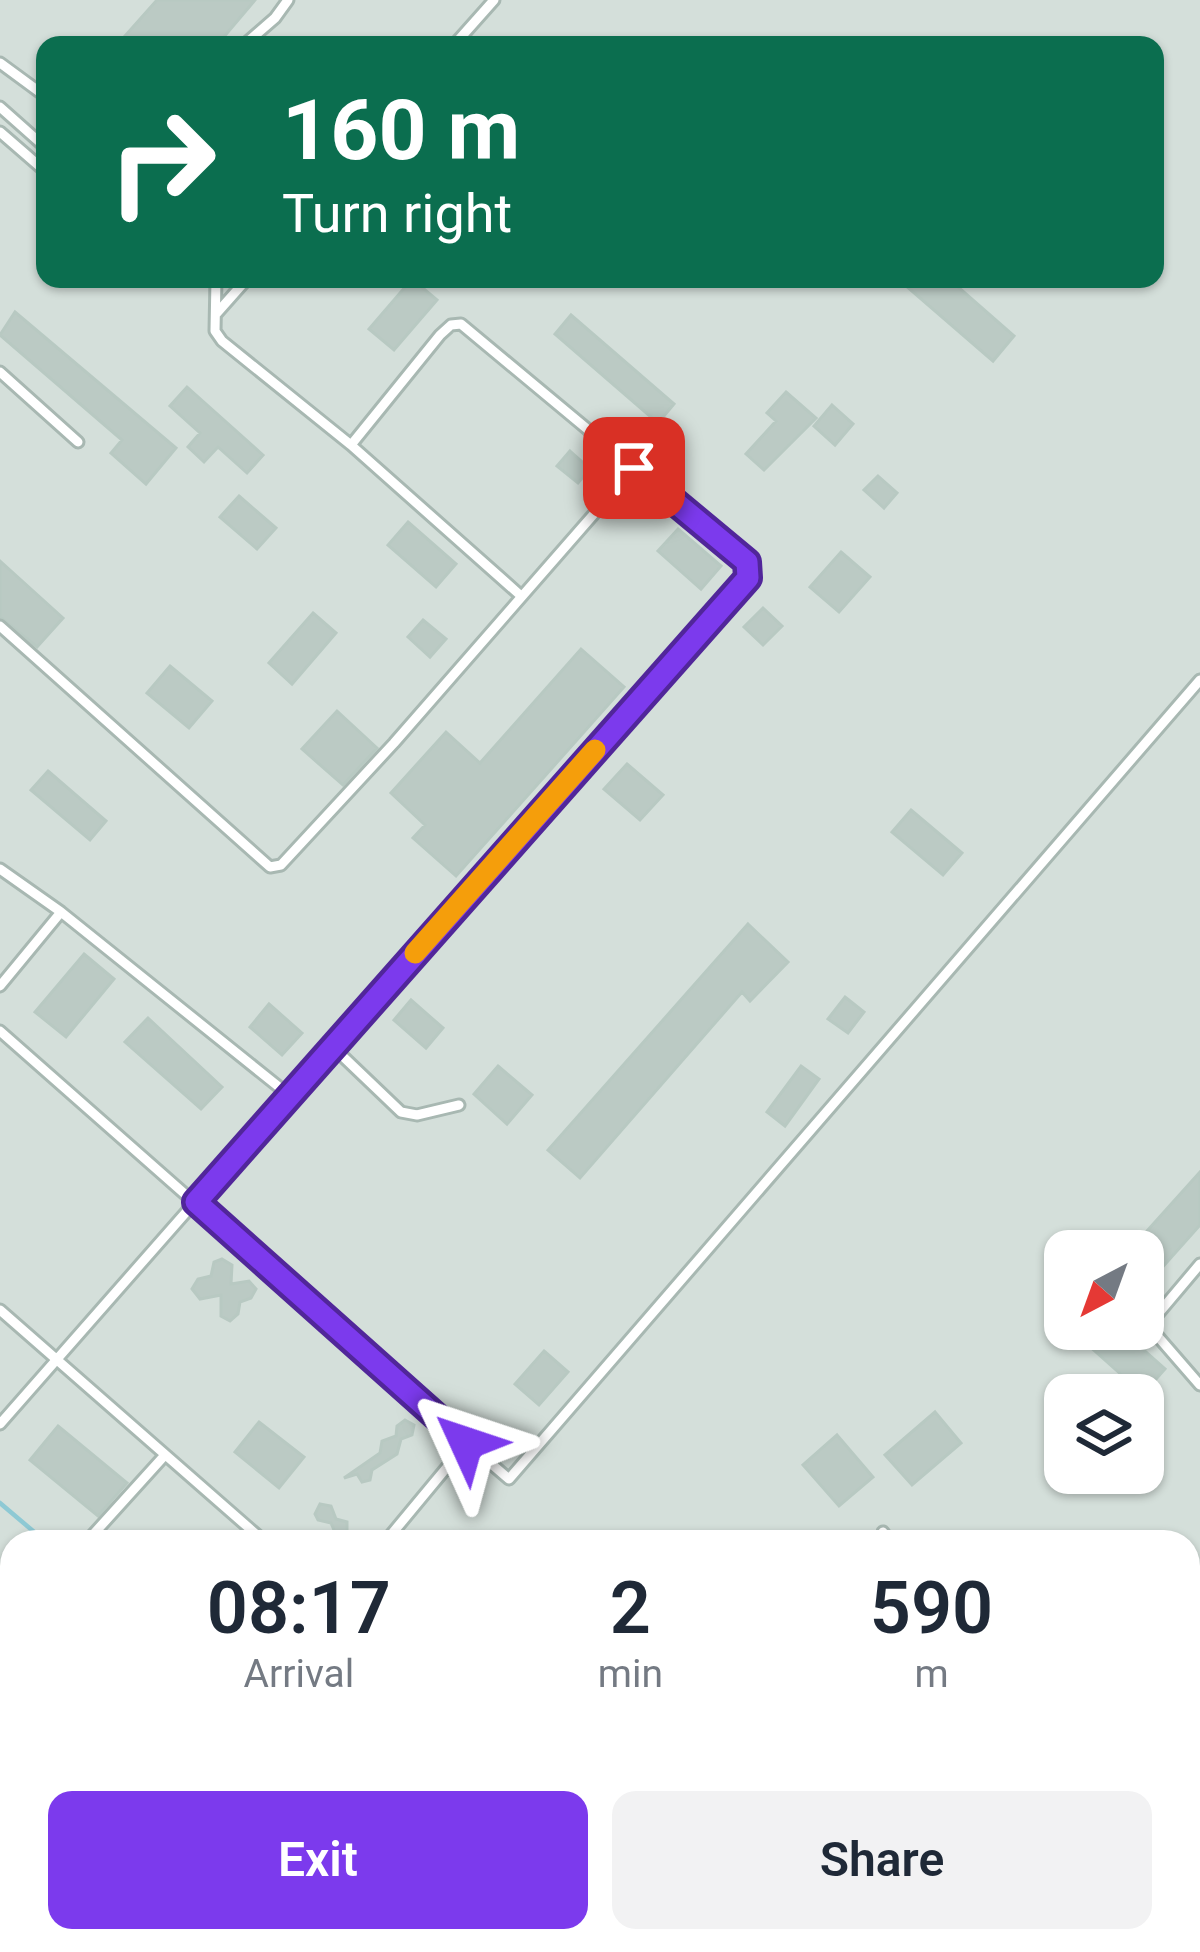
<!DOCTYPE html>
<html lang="en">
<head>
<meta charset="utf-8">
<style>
  body { margin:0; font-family:Roboto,sans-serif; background:#f2f2f3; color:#1f2937; height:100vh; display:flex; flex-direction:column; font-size:45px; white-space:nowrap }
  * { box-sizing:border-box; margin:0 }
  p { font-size:39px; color:#747a83 }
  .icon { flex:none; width:66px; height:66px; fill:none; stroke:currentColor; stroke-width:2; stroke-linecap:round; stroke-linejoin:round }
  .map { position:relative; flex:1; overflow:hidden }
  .panel { position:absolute; left:0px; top:1530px; width:1200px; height:423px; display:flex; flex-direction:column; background:#fff; border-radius:36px 36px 0 0; box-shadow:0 3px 9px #0004 }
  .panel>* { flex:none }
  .guide { position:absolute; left:36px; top:36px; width:1128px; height:252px; border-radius:24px; box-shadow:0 3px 9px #0004; background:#0b6e4f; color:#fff; overflow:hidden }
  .needle { width:78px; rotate:221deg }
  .buttons { position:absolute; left:1044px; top:1230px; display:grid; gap:24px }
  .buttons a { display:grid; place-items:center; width:120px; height:120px; border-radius:24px; background:#fff; box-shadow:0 3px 9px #0004; font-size:60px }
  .pin { position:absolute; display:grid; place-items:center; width:102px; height:102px; color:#fff; margin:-51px; border-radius:24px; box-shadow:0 6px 18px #0006 }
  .me { position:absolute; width:132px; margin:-66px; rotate:312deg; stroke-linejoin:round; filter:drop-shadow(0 0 9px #0008) }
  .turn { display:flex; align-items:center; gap:42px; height:252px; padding:0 48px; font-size:54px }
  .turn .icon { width:156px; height:156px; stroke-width:2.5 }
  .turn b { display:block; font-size:84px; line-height:102px }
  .eta { display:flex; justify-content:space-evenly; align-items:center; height:204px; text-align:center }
  .eta b { font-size:72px; font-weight:600; line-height:84px }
  .primary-button { display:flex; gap:24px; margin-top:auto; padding:24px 48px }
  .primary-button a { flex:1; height:138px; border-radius:24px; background:#7c3aed; color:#fff; font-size:48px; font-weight:600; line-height:138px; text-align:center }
  .primary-button a+a { background:#f2f2f3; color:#1f2937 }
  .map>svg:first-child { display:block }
</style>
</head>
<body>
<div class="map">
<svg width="1200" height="1952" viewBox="0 0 1200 1952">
  <rect width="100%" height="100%" fill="#e6efeb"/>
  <path fill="#d4dfda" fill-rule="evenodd" d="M0,0H1200V1952H0ZM45,45H1155V279H45ZM1065,1251H1143V1329H1065ZM1065,1395H1143V1473H1065ZM12,1542H1188V1941H12Z"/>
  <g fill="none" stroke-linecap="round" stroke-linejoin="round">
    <path stroke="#8ec9d4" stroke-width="4.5" d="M0,1503L46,1542
      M146,1952L155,1941"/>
  </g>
  <path fill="#bbcac4" stroke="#b8c9c2" stroke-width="3" d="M157,0H255L217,45H117Z
    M412,279L437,300L394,350L369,329Z
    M898,279H949L1014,336L993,361Z
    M15,312L176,448L146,484L111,453L122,440L0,335Z
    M571,315L674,404L658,423L555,334Z
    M187,387L263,455L247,473L218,447L204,462L188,447L200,433L170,406Z
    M786,392L816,418L764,470L746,454L776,421L767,413Z
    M832,405L853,424L835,445L814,426Z
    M570,451L590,469L578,483L557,466Z
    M878,476L897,493L884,508L864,490Z
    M239,496L276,528L257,549L220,517Z
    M408,522L456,564L436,587L388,545Z
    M678,529L721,566L701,589L658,551Z
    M841,552L870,577L839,612L810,587Z
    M0,561L63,618L37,647L0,617Z
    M763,608L782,626L763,645L744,627Z
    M313,613L336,633L292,684L269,663Z
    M423,620L446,639L430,657L408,637Z
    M581,649L624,687L456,876L413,838L425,825L391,793L446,732L480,763Z
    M170,666L212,701L189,728L147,693Z
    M337,711L377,748L343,785L302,749Z
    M627,764L663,795L640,820L604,789Z
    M48,771L106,821L90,840L31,790Z
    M911,810L962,853L943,875L892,832Z
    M748,924L788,962L750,1001L742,992L580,1178L548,1150Z
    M84,954L114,979L66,1037L35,1012Z
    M845,997L864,1012L848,1033L828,1019Z
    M411,1000L443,1028L426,1048L394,1020Z
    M269,1004L302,1033L282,1055L250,1027Z
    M148,1018L222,1087L201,1109L125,1042Z
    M498,1066L532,1095L507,1124L474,1094Z
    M801,1066L819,1079L785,1126L767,1112Z
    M1200,1172V1225L1143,1289V1251H1129Z
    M222,1259L232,1265L231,1284L249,1281L256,1289L251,1298L240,1302L238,1314L230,1321L221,1316V1295L200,1299L192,1289L198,1279L211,1276L214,1262Z
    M1103,1329H1120L1165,1369L1143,1394L1088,1345Z
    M544,1351L568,1372L539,1405L515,1384Z
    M935,1412L961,1443L912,1485L885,1455Z
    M405,1420L414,1425L412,1435L401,1439L397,1454L372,1470L370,1480L362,1482L357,1474L344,1478L380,1453L382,1441L396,1436L397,1426Z
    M259,1422L304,1457L279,1488L235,1452Z
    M58,1426L127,1483L98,1516L30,1460Z
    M837,1435L873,1477L839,1506L803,1465Z
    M320,1504L331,1506L336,1519L347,1522V1535L337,1537L331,1523L318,1520L315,1514Z"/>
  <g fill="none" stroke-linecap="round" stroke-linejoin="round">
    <g stroke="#a8b8b2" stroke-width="15">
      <path id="service" d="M244,45L275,18L288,0
        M454,45L494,0
        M0,63L45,96
        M0,107L45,147
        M0,132L45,171
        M185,279H204
        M216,279L215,331L222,341L351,445L520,595
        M216,314L247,279
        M0,372L78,442
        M0,626L270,867L281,865L394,743L634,468
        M0,869L61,912L289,1095L748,578L747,562L461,324L451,325L440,335L351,445
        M0,986L61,912
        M0,1031L467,1443L385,1542
        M332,1046L401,1112L417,1115L459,1105
        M1200,1264L1152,1321L1154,1332L1200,1385
        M0,1310L265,1542
        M0,1424L289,1095
        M467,1443L509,1479L1200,680
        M883,1532L890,1542
        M89,1539L165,1455
        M0,1580L12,1591
        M1188,1680L1200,1679
        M709,1941L710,1952
        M3,1952L13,1941
        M92,1952L101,1941"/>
    </g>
    <use href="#service" stroke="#fff" stroke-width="9"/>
  </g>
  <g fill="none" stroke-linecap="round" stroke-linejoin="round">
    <g stroke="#51269a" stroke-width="30">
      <path id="route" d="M466,1443L196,1202L748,578L747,562L634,468"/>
    </g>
    <use href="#route" stroke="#7c3aed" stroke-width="21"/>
    <path stroke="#f59e0b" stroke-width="21" d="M415,953L595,750"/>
  </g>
</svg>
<div class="buttons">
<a><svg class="needle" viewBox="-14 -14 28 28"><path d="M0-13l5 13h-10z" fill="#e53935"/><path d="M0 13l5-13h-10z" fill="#747a83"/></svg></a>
<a><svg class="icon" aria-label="layers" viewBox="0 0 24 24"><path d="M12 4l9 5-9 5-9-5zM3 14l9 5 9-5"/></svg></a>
</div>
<div class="pin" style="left:634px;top:468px;background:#d93025"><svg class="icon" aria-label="arrive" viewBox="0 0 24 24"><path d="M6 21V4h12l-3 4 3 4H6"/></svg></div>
<svg class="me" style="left:466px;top:1443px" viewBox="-20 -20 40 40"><path d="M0-17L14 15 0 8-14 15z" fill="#7c3aed" stroke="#fff" stroke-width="4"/></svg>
<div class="guide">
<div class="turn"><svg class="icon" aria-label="right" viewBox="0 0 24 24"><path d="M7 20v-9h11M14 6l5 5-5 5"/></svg><div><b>160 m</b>Turn right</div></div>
</div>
<section class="panel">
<div class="eta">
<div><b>08:17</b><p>Arrival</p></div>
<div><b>2</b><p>min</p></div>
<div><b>590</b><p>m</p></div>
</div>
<div class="primary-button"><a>Exit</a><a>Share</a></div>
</section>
</div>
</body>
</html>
